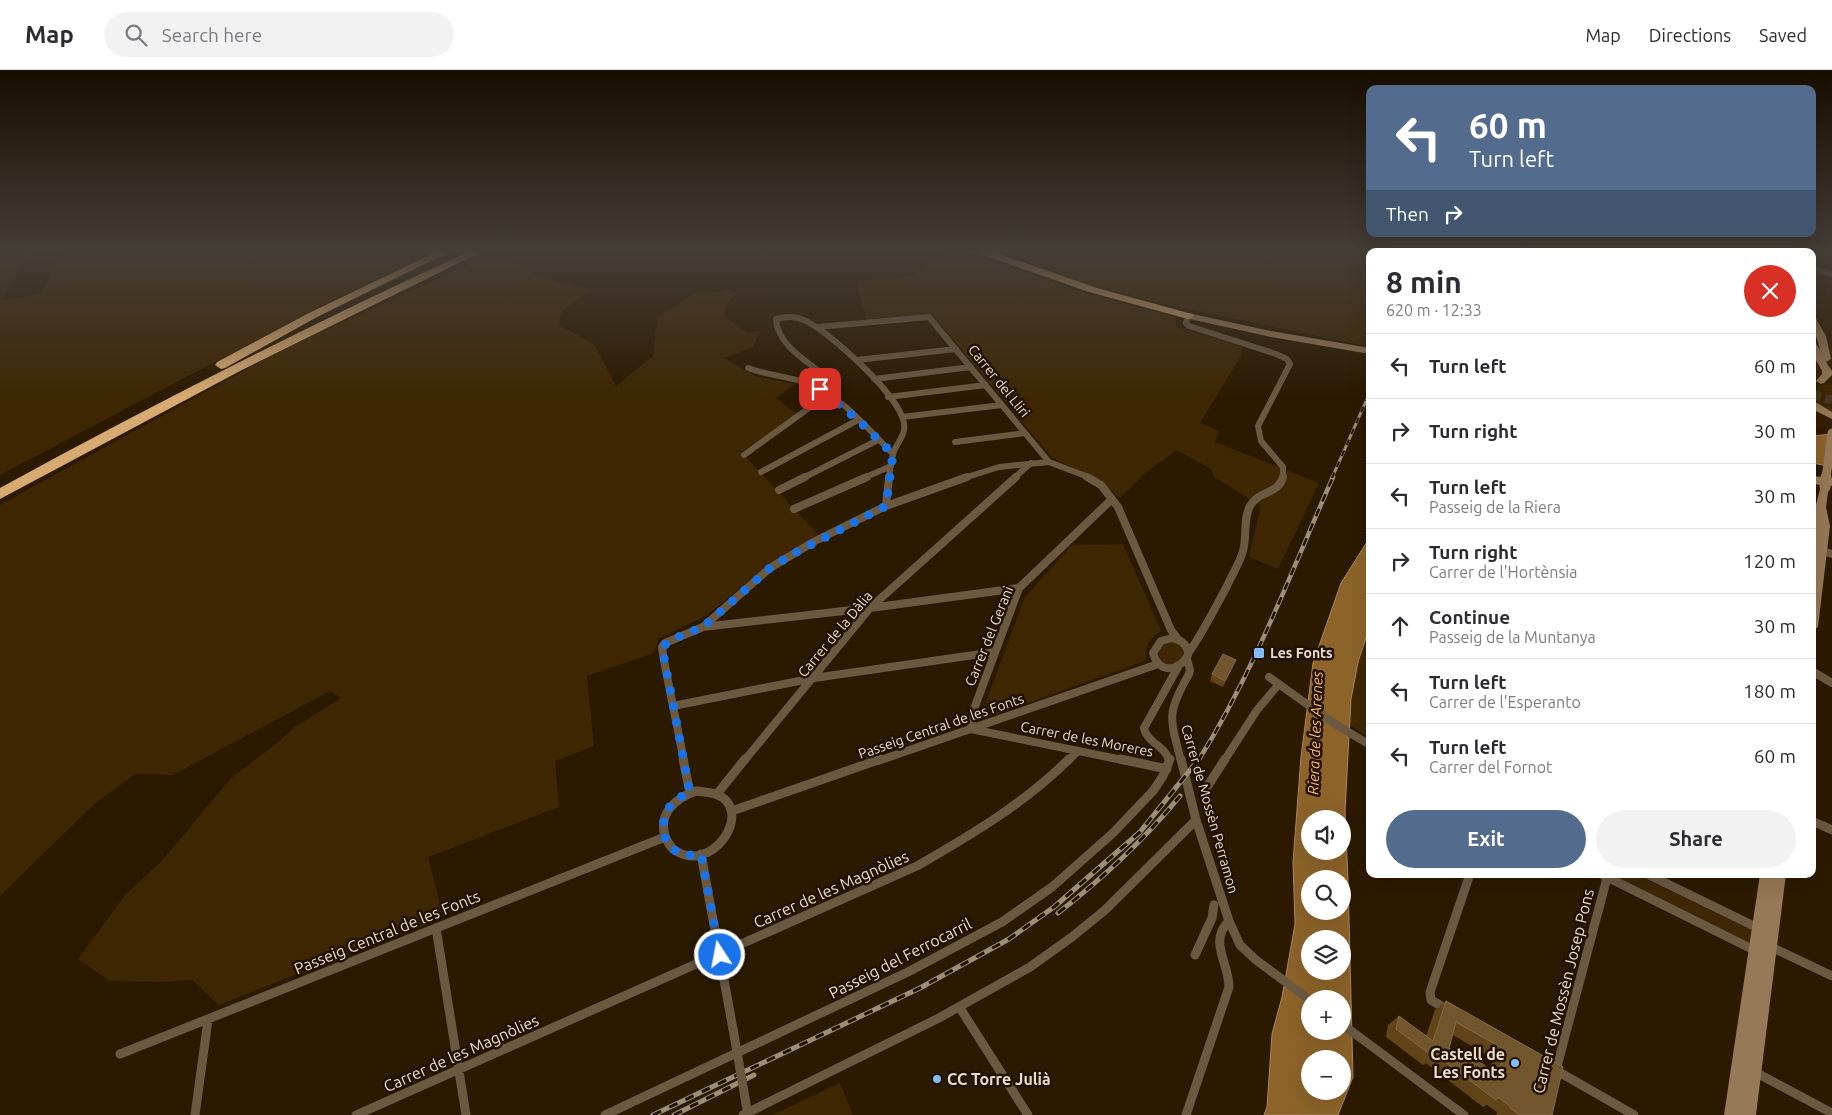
<!DOCTYPE html>
<html lang="en">
<head>
<meta charset="utf-8">
<style>
  body { margin:0; font-family:Ubuntu,sans-serif; background:#f2f2f3; color:#2b2b33; height:100vh; display:flex; flex-direction:column; font-size:19px; white-space:nowrap }
  * { box-sizing:border-box; margin:0 }
  p { font-size:16px; color:#7c7c81 }
  .icon { flex:none; width:28px; height:28px; fill:none; stroke:currentColor; stroke-width:2; stroke-linecap:round; stroke-linejoin:round }
  .map { position:relative; flex:1; overflow:hidden }
  .details { position:absolute; left:1366px; top:178px; width:450px; height:630px; display:flex; flex-direction:column; background:#fff; border-radius:10px; box-shadow:0 5px 20px #0002 }
  .details>* { flex:none }
  .banner { position:absolute; left:1366px; top:15px; width:450px; height:152px; border-radius:10px; box-shadow:0 5px 20px #0002; background:#536c8d; color:#fff; overflow:hidden }
  .controls { position:absolute; left:1301px; top:740px; display:grid; gap:10px }
  .controls a { display:grid; place-items:center; width:50px; height:50px; border-radius:50%; background:#fff; box-shadow:0 5px 20px #0002; font-size:25px }
  .pin { position:absolute; display:grid; place-items:center; width:42px; height:42px; color:#fff; margin:-21px; border-radius:10px; box-shadow:0 2px 8px #0006 }
  .me { position:absolute; width:55px; margin:-28px; rotate:349deg; stroke-linejoin:round; filter:drop-shadow(0 0 4px #0008) }
  .turn { display:flex; align-items:center; gap:18px; height:105px; padding:0 20px; font-size:22px }
  .turn .icon { width:65px; height:65px; stroke-width:2.5 }
  .turn b { display:block; font-size:35px; line-height:42px }
  .then { display:flex; align-items:center; height:48px; padding:0 20px; background:#0003; gap:10px; font-size:19px }
  .round { display:grid; place-items:center; flex:none; width:52px; height:52px; border-radius:26px; background:#f2f2f3 }
  .overview { display:flex; align-items:center; justify-content:space-between; height:85px; padding:0 20px }
  h1 { font-size:30px; font-weight:700; line-height:38px }
  .button { display:flex; gap:10px; margin-top:auto; padding:10px 20px }
  .button a { flex:1; height:58px; border-radius:30px; background:#536c8d; color:#fff; font-size:20px; font-weight:700; line-height:58px; text-align:center }
  .button a+a { background:#f2f2f3; color:#2b2b33 }
  ul { padding:0; list-style:none }
  li { display:flex; align-items:center; gap:15px; height:65px; padding:0 20px; border-top:1px solid #e1e1e2 }
  li div { flex:1 }
  li b { display:block; font-size:19px }
  li em { font-style:normal }
  header { display:flex; align-items:center; gap:30px; box-sizing:border-box; height:70px; padding:0 25px; background:#fff; border-bottom:1px solid #e1e1e2 }
  header strong { font-size:24px }
  nav { display:flex; gap:28px; margin-inline-start:auto; font-size:18px }
  .search { width:350px; height:45px; background:#f2f2f3; display:flex; align-items:center; gap:12px; box-sizing:border-box; padding:0 18px; border-radius:28px; color:#7c7c81; font-size:19px }
  .map>svg:first-child { display:block }
</style>
</head>
<body>
<header>
<strong>Map</strong>
<div class="search"><svg class="icon" aria-label="search" viewBox="0 0 24 24"><circle cx="10" cy="10" r="6"/><path d="M15 15l6 6"/></svg>Search here</div>
<nav><a>Map</a><a>Directions</a><a>Saved</a></nav>
</header>
<div class="map">
<svg width="1832" height="1045" viewBox="0 0 1832 1045">
  <rect width="100%" height="100%" fill="#2c1a00"/>
  <path fill="#351e00" d="M1813,182H1832V361L1813,358V301L1817,296L1813,291Z"/>
  <path fill="#3f2704" d="M0,182H31L2,230L40,224L65,182H435L344,224L0,405Z
    M951,182H966L1075,220L1175,247L1177,257L1243,277L1239,289L1200,353L1219,361L1215,372L1319,413L1278,499L1249,487L1261,436L1214,407L1211,399L1177,380L1144,404L1120,428L1100,410L1058,391L1050,385L932,244L867,249L859,222L858,211L912,206Z
    M999,182H1370V277L1156,232L1081,211Z
    M499,185L539,207L592,220L563,240L559,255L594,274L616,316L653,286L657,248L693,224L714,223L729,219L736,224C728,230 723,237 726,248L749,263L761,260L753,277L724,288L755,306L795,314L776,328L798,344L741,382L818,464L765,498L707,545L658,569L654,583L587,606L594,676L555,691L559,737L428,787L443,846L219,935L192,910L162,912L110,911L78,889L126,824L162,791L231,708L276,674L295,657L341,628L330,621L173,705L135,704L93,735L0,826V435L278,282L487,186Z
    M1825,314L1832,315V343C1821,338 1813,331 1817,317Z
    M1123,474L1161,561C1150,569 1143,576 1147,590L992,646L986,645L983,640L1025,527L1072,475Z
    M1370,556V668L1349,655C1351,622 1356,587 1370,556Z
    M1159 583a12 12 0 1 1 24 0a12 12 0 1 1-24 0Z
    M1620,804H1635L1752,860L1751,874L1619,809Z
    M840,1013L853,1045H772Z"/>
  <path fill="#8d632a" stroke="#a9875b" fill-rule="evenodd" d="M1832,364V397L1813,393V366Z
    M1370,467V556L1358,592L1351,629L1345,741L1348,809L1353,1007L1338,1045H1264L1267,1037L1272,964L1282,927L1295,854L1293,792L1301,687L1313,593L1341,513ZM1310,749H1342V781H1310ZM1310,809H1342V841H1310ZM1310,869H1342V901H1310ZM1310,929H1342V961H1310ZM1310,989H1342V1021H1310Z"/>
  <g fill="none" stroke-linecap="round" stroke-linejoin="round">
    <path stroke="#48371f" stroke-width="9" stroke-dasharray="9 4.5" stroke-linecap="butt" d="M1812,325L1832,330"/>
    <path stroke="#6b5942" stroke-width="6" d="M1812,198L1832,204
      M1188,246L1186,253L1189,256L1276,284L1287,289L1290,294L1258,356L1261,371L1283,397V408
      M818,257L929,247L1049,392
      M857,290L956,279
      M748,298C766,305 786,306 804,312C840,324 867,358 893,384
      M874,309L971,297
      M888,327L986,315
      M902,347L1002,335
      M955,372L1025,363
      M744,385L827,325L830,316L828,308C810,293 777,276 776,249C787,246 795,246 806,251C831,263 899,325 904,353C906,364 898,372 894,381C891,390 890,399 889,408
      M761,402L858,350
      M803,408L878,370
      M864,408L891,396
      M964,408L999,397L1049,392L1091,408
      M1014,408L1031,393"/>
    <path stroke="#6b5942" stroke-width="8" d="M1087,407L1101,415L1118,437L1171,560L1177,568
      M779,420L805,407
      M1112,429L1019,518L974,639L971,659L1127,691
      M886,436L889,407
      M794,439L867,407
      M1822,481L1832,484
      M703,557L770,498L815,471L886,436L967,407
      M1172,568C1182,570 1188,575 1188,585C1178,602 1159,604 1153,583L1161,571Z
      M1189,582C1204,561 1215,538 1227,516C1232,504 1240,493 1243,481C1247,467 1243,449 1250,436C1258,421 1279,424 1283,407
      M1812,601L1832,613
      M1269,607L1332,652L1370,675
      M673,636L814,608L995,582
      M684,691L664,591L662,577L665,573L703,557L870,538L1019,518
      M744,691L870,538L1016,407
      M878,691L1158,594
      M1068,691L1077,682
      M1169,691C1167,677 1147,673 1144,658L1178,597
      M1181,691C1170,648 1166,644 1189,604L1190,600L1187,589
      M1224,691L1257,640L1279,614"/>
    <path stroke="#6b5942" stroke-width="9" d="M683,689L690,723
      M1120,689L1167,699
      M1181,689L1196,750L1229,851L1240,875L1256,890L1310,930
      M1207,717L1225,689
      M696,721C702,722 709,722 715,724C757,738 712,808 673,779C669,775 667,771 665,766C658,743 676,728 696,721Z
      M717,724L745,689
      M732,741L881,689
      M1812,751L1832,760
      M701,784L733,959
      M1601,804L1758,882
      M1647,804L1760,859
      M436,858L466,1045
      M1769,876L1832,906
      M1195,885L1212,848L1214,835
      M960,938L1028,1045
      M1448,940L1431,930L1430,922L1470,804
      M1342,954L1464,1045
      M120,984L665,767
      M1552,998L1634,1045
      M1753,1001L1832,1043
      M1555,1004L1608,804
      M195,1045L208,950
      M356,1045L917,796C971,765 1025,733 1069,689
      M605,1045L908,902L1002,852L1052,817L1113,763L1153,721L1163,706L1170,689
      M743,1045L939,948L1030,897L1072,867L1105,840L1196,750
      M1186,1045L1229,917C1229,892 1208,872 1229,851"/>
    <path fill="#967956" fill-rule="evenodd" d="M1188,243L1271,261L1370,278V284L1271,267L1185,248V244Z
      M1812,246L1815,247L1826,266L1831,289L1826,292L1832,301V305L1824,313L1821,314L1816,311L1822,304V301L1812,283V271L1815,272L1820,280C1818,268 1812,259 1812,246Z
      M1812,330L1832,342V349L1812,339Z
      M1812,406L1832,408V416L1829,415L1826,437L1830,456L1818,557L1812,561V510L1816,481L1812,483V451L1821,415L1812,414Z
      M1760,804H1786L1756,1045H1724Z"/>
    <path fill="#d7aa71" fill-rule="evenodd" d="M436,182H449L317,247L225,298L221,299L215,295L217,292L309,243Z
      M468,182H481L240,301L0,429V418C153,334 309,255 468,182Z
      M979,182H994L1097,218L1192,244L1194,246L1188,249L1089,222L980,184Z"/>
    <g stroke="#9d8e7a" stroke-width="3">
      <path id="rail-far2" d="M1332,408L1370,322"/>
    </g>
    <g stroke="#9d8e7a" stroke-width="4.5">
      <path id="rail-far1" d="M1198,691C1254,602 1291,502 1333,407"/>
    </g>
    <g stroke="#9d8e7a" stroke-width="5">
      <path id="rail" d="M1058,843C1103,808 1144,770 1180,726
        M653,1045L920,918L1009,869L1054,837L1140,762L1199,689
        M674,1045L754,1005"/>
    </g>
    <use href="#rail-far2" stroke="#221000" stroke-width="2" stroke-dasharray="6" stroke-linecap="butt"/>
    <use href="#rail-far1" stroke="#221000" stroke-width="2.5" stroke-dasharray="8" stroke-linecap="butt"/>
    <use href="#rail" stroke="#221000" stroke-width="3" stroke-dasharray="9" stroke-linecap="butt"/>
    <path stroke="#6b5942" stroke-width="9" d="M733,959L748,1045"/>
    <path stroke="#967956" stroke-width="9" d="M1826,408L1832,363"/>
    <path stroke="#967956" stroke-width="11" d="M1825,417L1826,407"/>
  </g>
  <path fill="#624419" fill-rule="evenodd" d="M1233,596L1223,617L1210,611L1212,604Z
    M1446,931L1563,997L1552,1045H1496L1497,1042L1487,1035L1483,1037L1426,993L1423,995L1386,967L1388,955L1399,946L1426,966L1435,940ZM1453,965L1494,989L1489,999L1465,981L1458,985L1449,978Z"/>
  <path fill="#71552c" stroke="#846a45" fill-rule="evenodd" d="M1223,584L1236,590L1225,611L1212,604Z
    M1446,931L1563,997L1552,1045H1520L1510,1038V1036L1498,1027L1496,1030L1436,985L1435,988L1396,959L1399,946L1433,971ZM1456,952L1507,981L1496,1004L1465,981L1462,987L1449,978Z"/>
  <linearGradient id="sky" x2="0" y2="1"><stop stop-color="#180e00"/><stop offset="0.55" stop-color="#453e37"/><stop offset="1" stop-color="#453e37" stop-opacity="0"/></linearGradient>
  <rect width="1832" height="328" fill="url(#sky)"/>
  <g fill="none" stroke-linecap="round" stroke-linejoin="round">
    <path stroke="#1a73e8" stroke-width="9" stroke-dasharray="0 16.2" d="M720,885L701,784C657,794 649,735 690,723L662,577L673,569L703,557L770,498L793,484L886,436L893,384L858,350L820,319"/>
  </g>
  <g fill="#84bcfb" stroke="#221000" stroke-width="2">
    <rect x="1253" y="577" width="12" height="12" rx="2.5"/>
    <circle cx="1515" cy="993" r="5"/>
    <circle cx="937" cy="1009" r="5"/>
  </g>
  <g text-anchor="middle" dominant-baseline="central" stroke-width="5" stroke-linejoin="round" paint-order="stroke">
    <g font-size="14" fill="#e9dccd" stroke="#221000">
      <text transform="translate(999 311) rotate(51)">Carrer del Lliri</text>
      <text transform="translate(835 564) rotate(-50)">Carrer de la Dàlia</text>
      <text transform="translate(989 566) rotate(-68)">Carrer del Gerani</text>
      <text transform="translate(941 656) rotate(-19)">Passeig Central de les Fonts</text>
      <text transform="translate(1087 669) rotate(11)">Carrer de les Moreres</text>
      <text transform="translate(1210 739) rotate(74)">Carrer de Mossèn Perramon</text>
    </g>
    <g font-size="14" font-weight="bold" fill="#e9dccd" stroke="#221000" text-anchor="start">
      <text x="1270" y="583">Les Fonts</text>
    </g>
    <g font-size="15" font-style="italic" fill="#fbbd6c" stroke="#221000">
      <text transform="translate(1315 663) rotate(-88)">Riera de les Arenes</text>
    </g>
    <g font-size="16" fill="#e9dccd" stroke="#221000">
      <text transform="translate(831 819) rotate(-24)">Carrer de les Magnòlies</text>
      <text transform="translate(387 862) rotate(-22)">Passeig Central de les Fonts</text>
      <text transform="translate(900 888) rotate(-27)">Passeig del Ferrocarril</text>
      <text transform="translate(1563 921) rotate(-76)">Carrer de Mossèn Josep Pons</text>
      <text transform="translate(461 983) rotate(-24)">Carrer de les Magnòlies</text>
    </g>
    <g font-size="16" font-weight="bold" fill="#e9dccd" stroke="#221000" text-anchor="end">
      <text x="1505" y="984">Castell de<tspan x="1505" dy="18">Les Fonts</tspan></text>
      <text x="947" y="1009" text-anchor="start">CC Torre Julià</text>
    </g>
  </g>
</svg>
<div class="controls">
<a><svg class="icon" aria-label="sound" viewBox="0 0 24 24"><path d="M4 9h4l5-4v14l-5-4H4zM17 9q2 3 0 6"/></svg></a>
<a><svg class="icon" aria-label="search" viewBox="0 0 24 24"><circle cx="10" cy="10" r="6"/><path d="M15 15l6 6"/></svg></a>
<a><svg class="icon" aria-label="layers" viewBox="0 0 24 24"><path d="M12 4l9 5-9 5-9-5zM3 14l9 5 9-5"/></svg></a>
<a>+</a>
<a>−</a>
</div>
<div class="pin" style="left:820px;top:319px;background:#d93025"><svg class="icon" aria-label="arrive" viewBox="0 0 24 24"><path d="M6 21V4h12l-3 4 3 4H6"/></svg></div>
<svg class="me" style="left:720px;top:885px" viewBox="-20 -20 40 40"><circle r="17" fill="#1a73e8" stroke="#fff" stroke-width="3"/><path d="M0-11L8 9 0 5-8 9z" fill="#fff"/></svg>
<div class="banner">
<div class="turn"><svg class="icon" aria-label="left" viewBox="0 0 24 24"><path d="M17 20v-9H6M10 6l-5 5 5 5"/></svg><div><b>60 m</b>Turn left</div></div>
<div class="then">Then<svg class="icon" aria-label="right" viewBox="0 0 24 24"><path d="M7 20v-9h11M14 6l5 5-5 5"/></svg></div>
</div>
<section class="details">
<div class="overview"><div><h1>8 min</h1><p>620 m · 12:33</p></div><a class="round" style="background:#d93025;color:#fff"><svg class="icon" aria-label="close" viewBox="0 0 24 24"><path d="M6 6l12 12M18 6L6 18"/></svg></a></div>
<ul>
<li><svg class="icon" aria-label="left" viewBox="0 0 24 24"><path d="M17 20v-9H6M10 6l-5 5 5 5"/></svg><div><b>Turn left</b></div><em>60 m</em></li>
<li><svg class="icon" aria-label="right" viewBox="0 0 24 24"><path d="M7 20v-9h11M14 6l5 5-5 5"/></svg><div><b>Turn right</b></div><em>30 m</em></li>
<li><svg class="icon" aria-label="left" viewBox="0 0 24 24"><path d="M17 20v-9H6M10 6l-5 5 5 5"/></svg><div><b>Turn left</b><p>Passeig de la Riera</p></div><em>30 m</em></li>
<li><svg class="icon" aria-label="right" viewBox="0 0 24 24"><path d="M7 20v-9h11M14 6l5 5-5 5"/></svg><div><b>Turn right</b><p>Carrer de l'Hortènsia</p></div><em>120 m</em></li>
<li><svg class="icon" aria-label="ahead" viewBox="0 0 24 24"><path d="M12 20V5M6 11l6-6 6 6"/></svg><div><b>Continue</b><p>Passeig de la Muntanya</p></div><em>30 m</em></li>
<li><svg class="icon" aria-label="left" viewBox="0 0 24 24"><path d="M17 20v-9H6M10 6l-5 5 5 5"/></svg><div><b>Turn left</b><p>Carrer de l'Esperanto</p></div><em>180 m</em></li>
<li><svg class="icon" aria-label="left" viewBox="0 0 24 24"><path d="M17 20v-9H6M10 6l-5 5 5 5"/></svg><div><b>Turn left</b><p>Carrer del Fornot</p></div><em>60 m</em></li>
</ul>
<div class="button"><a>Exit</a><a>Share</a></div>
</section>
</div>
</body>
</html>
